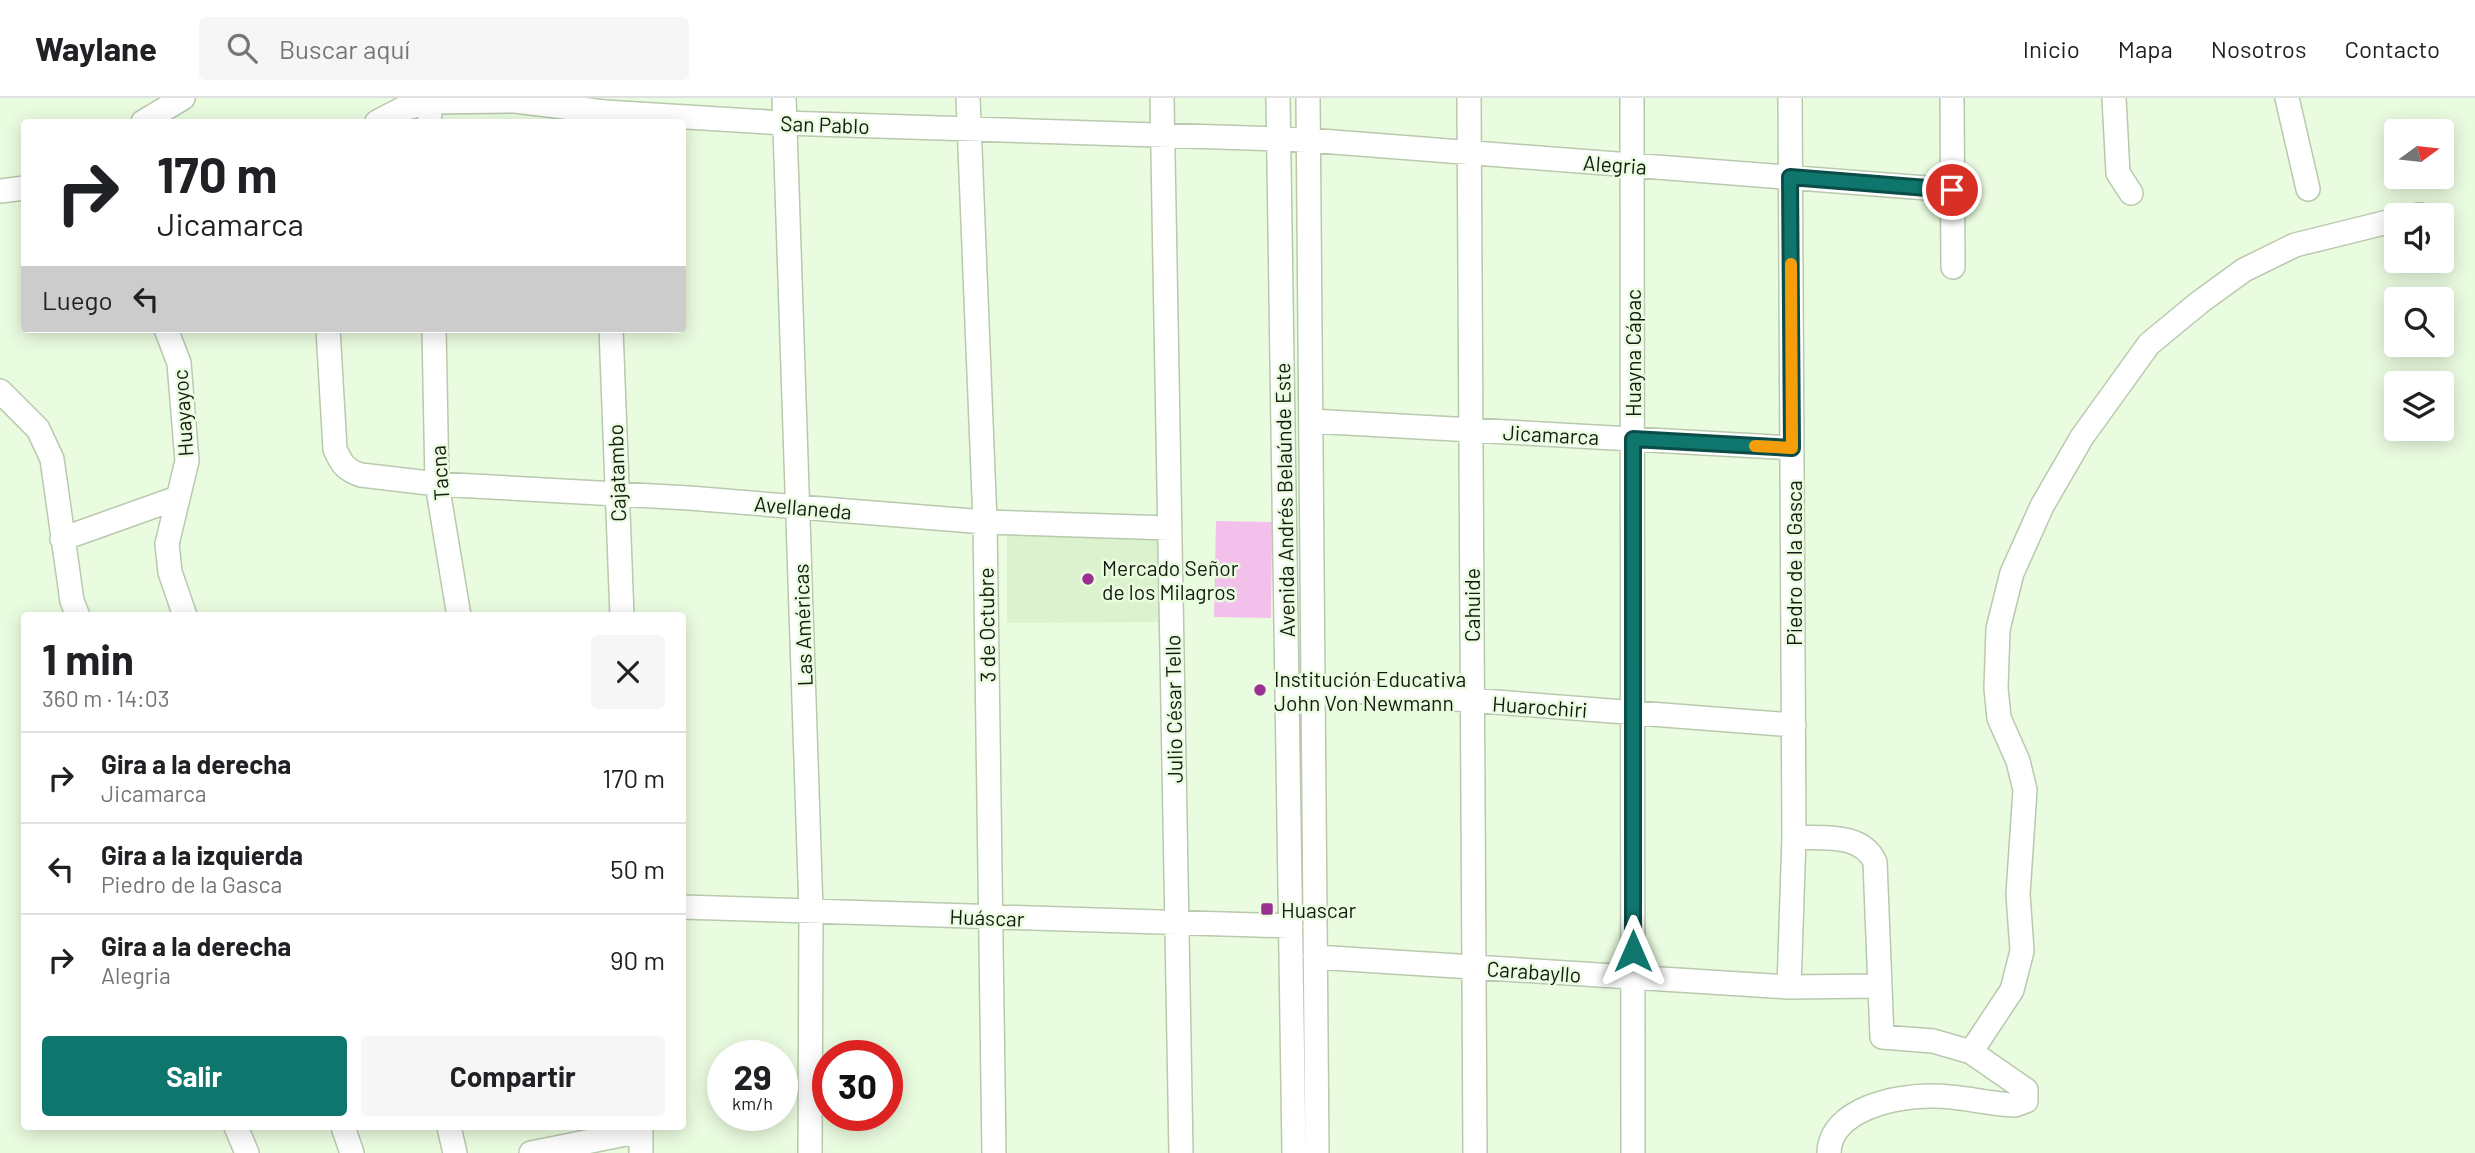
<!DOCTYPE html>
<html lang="es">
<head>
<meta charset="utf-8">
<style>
  body { margin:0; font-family:Barlow,sans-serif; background:#f6f6f6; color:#202124; height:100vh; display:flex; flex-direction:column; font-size:26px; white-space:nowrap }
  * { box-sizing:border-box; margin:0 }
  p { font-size:23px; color:#757577 }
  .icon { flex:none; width:38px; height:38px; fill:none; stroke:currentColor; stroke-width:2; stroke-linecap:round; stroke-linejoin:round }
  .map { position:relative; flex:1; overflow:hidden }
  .drawer { position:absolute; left:21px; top:514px; width:665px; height:518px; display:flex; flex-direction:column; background:#fff; border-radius:7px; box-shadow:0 4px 18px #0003 }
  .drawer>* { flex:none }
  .hud { position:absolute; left:21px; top:21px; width:665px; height:214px; border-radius:7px; box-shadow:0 4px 18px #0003; background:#fff; color:#202124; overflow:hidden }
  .needle { width:46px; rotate:75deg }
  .tools { position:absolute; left:2384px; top:21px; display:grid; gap:14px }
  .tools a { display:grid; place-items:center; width:70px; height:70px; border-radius:7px; background:#fff; box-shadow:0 4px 18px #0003; font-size:35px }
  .speed { position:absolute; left:707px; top:942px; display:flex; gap:14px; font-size:35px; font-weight:700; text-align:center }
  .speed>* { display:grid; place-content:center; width:91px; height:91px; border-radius:50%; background:#fff; box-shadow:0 4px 18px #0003; line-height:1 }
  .speed small { font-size:18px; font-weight:400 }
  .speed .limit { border:10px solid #d22; background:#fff; color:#111 }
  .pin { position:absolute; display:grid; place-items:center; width:60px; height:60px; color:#fff; margin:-30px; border:4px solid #fff; border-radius:50%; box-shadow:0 2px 7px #0007 }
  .me { position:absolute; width:77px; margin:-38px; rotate:0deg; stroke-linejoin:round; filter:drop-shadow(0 0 5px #0008) }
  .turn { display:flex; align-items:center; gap:24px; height:147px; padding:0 21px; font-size:32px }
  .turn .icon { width:91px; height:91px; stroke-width:2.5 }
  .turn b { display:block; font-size:49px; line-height:60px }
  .then { display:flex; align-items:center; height:66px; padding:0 21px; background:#0003; gap:14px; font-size:26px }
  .round { display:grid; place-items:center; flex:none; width:74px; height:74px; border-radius:7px; background:#f6f6f6 }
  .head { display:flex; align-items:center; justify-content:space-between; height:119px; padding:0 21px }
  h1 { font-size:42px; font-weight:700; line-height:52px }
  .action { display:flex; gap:14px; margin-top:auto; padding:14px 21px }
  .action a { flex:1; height:80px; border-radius:7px; background:#0f766e; color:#fff; font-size:28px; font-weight:700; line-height:80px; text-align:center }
  .action a+a { background:#f6f6f6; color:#202124 }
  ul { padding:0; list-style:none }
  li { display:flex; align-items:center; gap:21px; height:91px; padding:0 21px; border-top:2px solid #e0e0e0 }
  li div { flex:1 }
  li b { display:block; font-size:26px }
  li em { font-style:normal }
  header { display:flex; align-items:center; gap:42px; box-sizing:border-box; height:98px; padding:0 35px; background:#fff; border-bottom:2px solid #e0e0e0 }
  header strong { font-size:33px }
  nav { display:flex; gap:38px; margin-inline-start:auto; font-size:24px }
  .search { width:490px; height:63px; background:#f6f6f6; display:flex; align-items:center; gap:18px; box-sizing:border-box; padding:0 24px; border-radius:7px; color:#757577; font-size:26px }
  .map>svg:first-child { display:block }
</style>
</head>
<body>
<header>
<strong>Waylane</strong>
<div class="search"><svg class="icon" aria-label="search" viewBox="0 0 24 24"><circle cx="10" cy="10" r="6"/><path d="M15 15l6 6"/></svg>Buscar aquí</div>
<nav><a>Inicio</a><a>Mapa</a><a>Nosotros</a><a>Contacto</a></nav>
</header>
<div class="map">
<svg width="2475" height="1055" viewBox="0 0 2475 1055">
  <rect width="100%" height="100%" fill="#eafce0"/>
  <path fill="#dcf2cf" d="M1007,433L1168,437L1170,524L1007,525Z"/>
  <path fill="#f2c0eb" d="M1216,423L1272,424L1271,520L1214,519Z"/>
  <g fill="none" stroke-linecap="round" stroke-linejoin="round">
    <g stroke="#b8c9ae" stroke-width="26">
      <path id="minor" d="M429,0L430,24
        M784,0L811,813L810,1055
        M968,0L985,424L994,1055
        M1162,0L1181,1055
        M1278,0L1294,1055
        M1308,0L1317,1055
        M1469,0L1475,1055
        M1632,0L1633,1055
        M1952,0L1953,169
        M2114,0L2118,75L2131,95
        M2287,0L2308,91
        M143,24L183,0
        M377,24L402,11L430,4L515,3L605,14L784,25L1308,42L1952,92
        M0,93L24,90
        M2418,117H2421
        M166,231L179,265L187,363L167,446L170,474L185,518
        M328,231L335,351C341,365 345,372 361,377L437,386L689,400L985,424L1170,430
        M434,231L437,386L459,518
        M611,231L622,518
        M0,293L38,331L52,361L72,503L78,518
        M1311,323L1792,350
        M62,441L177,400
        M1301,589L1794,627
        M1794,739C1823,741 1861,734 1875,764L1882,939L1933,943L1971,954L2026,992V1003L2015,1007C1988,1006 1961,998 1934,998C1897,997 1830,1011 1829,1055
        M682,809L1291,828
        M1315,859L1789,889L1878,888
        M1789,889L1794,739L1790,0
        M1971,954L2012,892L2022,853L2018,796L2025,692L2018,663L1999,620L1996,590L1998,531L2012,475L2042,408L2082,339L2149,246L2200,204L2244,172L2295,147L2396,122
        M236,1029L247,1055
        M343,1029L352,1055
        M449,1029L455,1055
        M641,1029V1055
        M531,1055L641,1033"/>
    </g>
    <use href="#minor" stroke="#fff" stroke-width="23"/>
  </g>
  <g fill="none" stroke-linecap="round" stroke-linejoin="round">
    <g stroke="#0a4d48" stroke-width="18">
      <path id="route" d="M1633,853V341L1792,350L1790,79L1952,92"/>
    </g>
    <use href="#route" stroke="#0f766e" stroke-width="12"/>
    <path stroke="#f59e0b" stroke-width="12" d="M1755,348L1792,350L1791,166"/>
  </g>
  <g fill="#9a3091" stroke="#eafce0" stroke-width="2.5">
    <circle cx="1088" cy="481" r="7"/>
    <circle cx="1260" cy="592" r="7"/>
    <rect x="1260" y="804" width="14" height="14" rx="3.5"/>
  </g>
  <g text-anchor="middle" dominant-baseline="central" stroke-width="5" stroke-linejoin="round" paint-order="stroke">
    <g font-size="21" fill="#151a11" stroke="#eafce0">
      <text transform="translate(825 26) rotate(2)">San Pablo</text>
      <text transform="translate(1615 66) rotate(4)">Alegria</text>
      <text transform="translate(1632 255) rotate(-90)">Huayna Cápac</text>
      <text transform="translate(182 315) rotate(-94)">Huayayoc</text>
      <text transform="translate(1551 336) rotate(3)">Jicamarca</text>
      <text transform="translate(439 375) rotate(-94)">Tacna</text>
      <text transform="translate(616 375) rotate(-92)">Cajatambo</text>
      <text transform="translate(1284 402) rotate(-91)">Avenida Andrés Belaúnde Este</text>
      <text transform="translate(803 409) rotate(5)">Avellaneda</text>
      <text transform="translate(1793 465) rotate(-90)">Piedro de la Gasca</text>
      <text transform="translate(1471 507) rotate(-90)">Cahuide</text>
      <text transform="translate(802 527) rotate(-92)">Las Américas</text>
      <text transform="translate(986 527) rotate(-91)">3 de Octubre</text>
      <text transform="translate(1540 608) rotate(4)">Huarochiri</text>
      <text transform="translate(1173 611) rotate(-91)">Julio César Tello</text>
      <text transform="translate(987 819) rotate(2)">Huáscar</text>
      <text transform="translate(1534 873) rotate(4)">Carabayllo</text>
    </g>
    <g font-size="21" fill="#151a11" stroke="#eafce0" text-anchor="start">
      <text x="1102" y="469">Mercado Señor<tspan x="1102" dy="24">de los Milagros</tspan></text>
      <text x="1274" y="580">Institución Educativa<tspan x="1274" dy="24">John Von Newmann</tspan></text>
      <text x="1281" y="811">Huascar</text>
    </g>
  </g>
</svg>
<div class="tools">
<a><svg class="needle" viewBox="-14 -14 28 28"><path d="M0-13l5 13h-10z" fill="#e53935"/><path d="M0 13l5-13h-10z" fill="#757577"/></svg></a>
<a><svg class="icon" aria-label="sound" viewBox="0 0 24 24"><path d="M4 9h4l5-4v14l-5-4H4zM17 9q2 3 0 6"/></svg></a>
<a><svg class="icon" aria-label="search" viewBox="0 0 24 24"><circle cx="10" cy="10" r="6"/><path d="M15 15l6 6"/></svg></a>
<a><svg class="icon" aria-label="layers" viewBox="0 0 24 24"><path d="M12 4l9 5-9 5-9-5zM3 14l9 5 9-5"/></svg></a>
</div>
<div class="speed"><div>29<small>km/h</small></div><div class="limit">30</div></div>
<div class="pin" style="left:1952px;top:92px;background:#d93025"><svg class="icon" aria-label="arrive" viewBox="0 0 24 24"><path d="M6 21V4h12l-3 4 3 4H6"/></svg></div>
<svg class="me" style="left:1633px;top:853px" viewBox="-20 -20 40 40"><path d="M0-17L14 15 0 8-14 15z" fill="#0f766e" stroke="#fff" stroke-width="4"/></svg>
<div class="hud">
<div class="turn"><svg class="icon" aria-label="right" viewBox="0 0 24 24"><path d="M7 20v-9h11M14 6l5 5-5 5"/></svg><div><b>170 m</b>Jicamarca</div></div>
<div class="then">Luego<svg class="icon" aria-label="left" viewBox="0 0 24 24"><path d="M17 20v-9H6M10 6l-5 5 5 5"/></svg></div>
</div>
<section class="drawer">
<div class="head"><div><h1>1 min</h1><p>360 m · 14:03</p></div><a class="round"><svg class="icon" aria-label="close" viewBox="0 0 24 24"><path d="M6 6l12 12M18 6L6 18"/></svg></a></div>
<ul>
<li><svg class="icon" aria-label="right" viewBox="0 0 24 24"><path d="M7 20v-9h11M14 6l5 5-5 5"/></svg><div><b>Gira a la derecha</b><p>Jicamarca</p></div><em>170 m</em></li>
<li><svg class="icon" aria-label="left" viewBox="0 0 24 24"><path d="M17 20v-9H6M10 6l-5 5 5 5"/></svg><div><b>Gira a la izquierda</b><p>Piedro de la Gasca</p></div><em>50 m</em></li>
<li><svg class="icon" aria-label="right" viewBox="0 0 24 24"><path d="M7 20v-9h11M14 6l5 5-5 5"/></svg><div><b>Gira a la derecha</b><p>Alegria</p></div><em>90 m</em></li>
</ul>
<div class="action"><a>Salir</a><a>Compartir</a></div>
</section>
</div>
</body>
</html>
